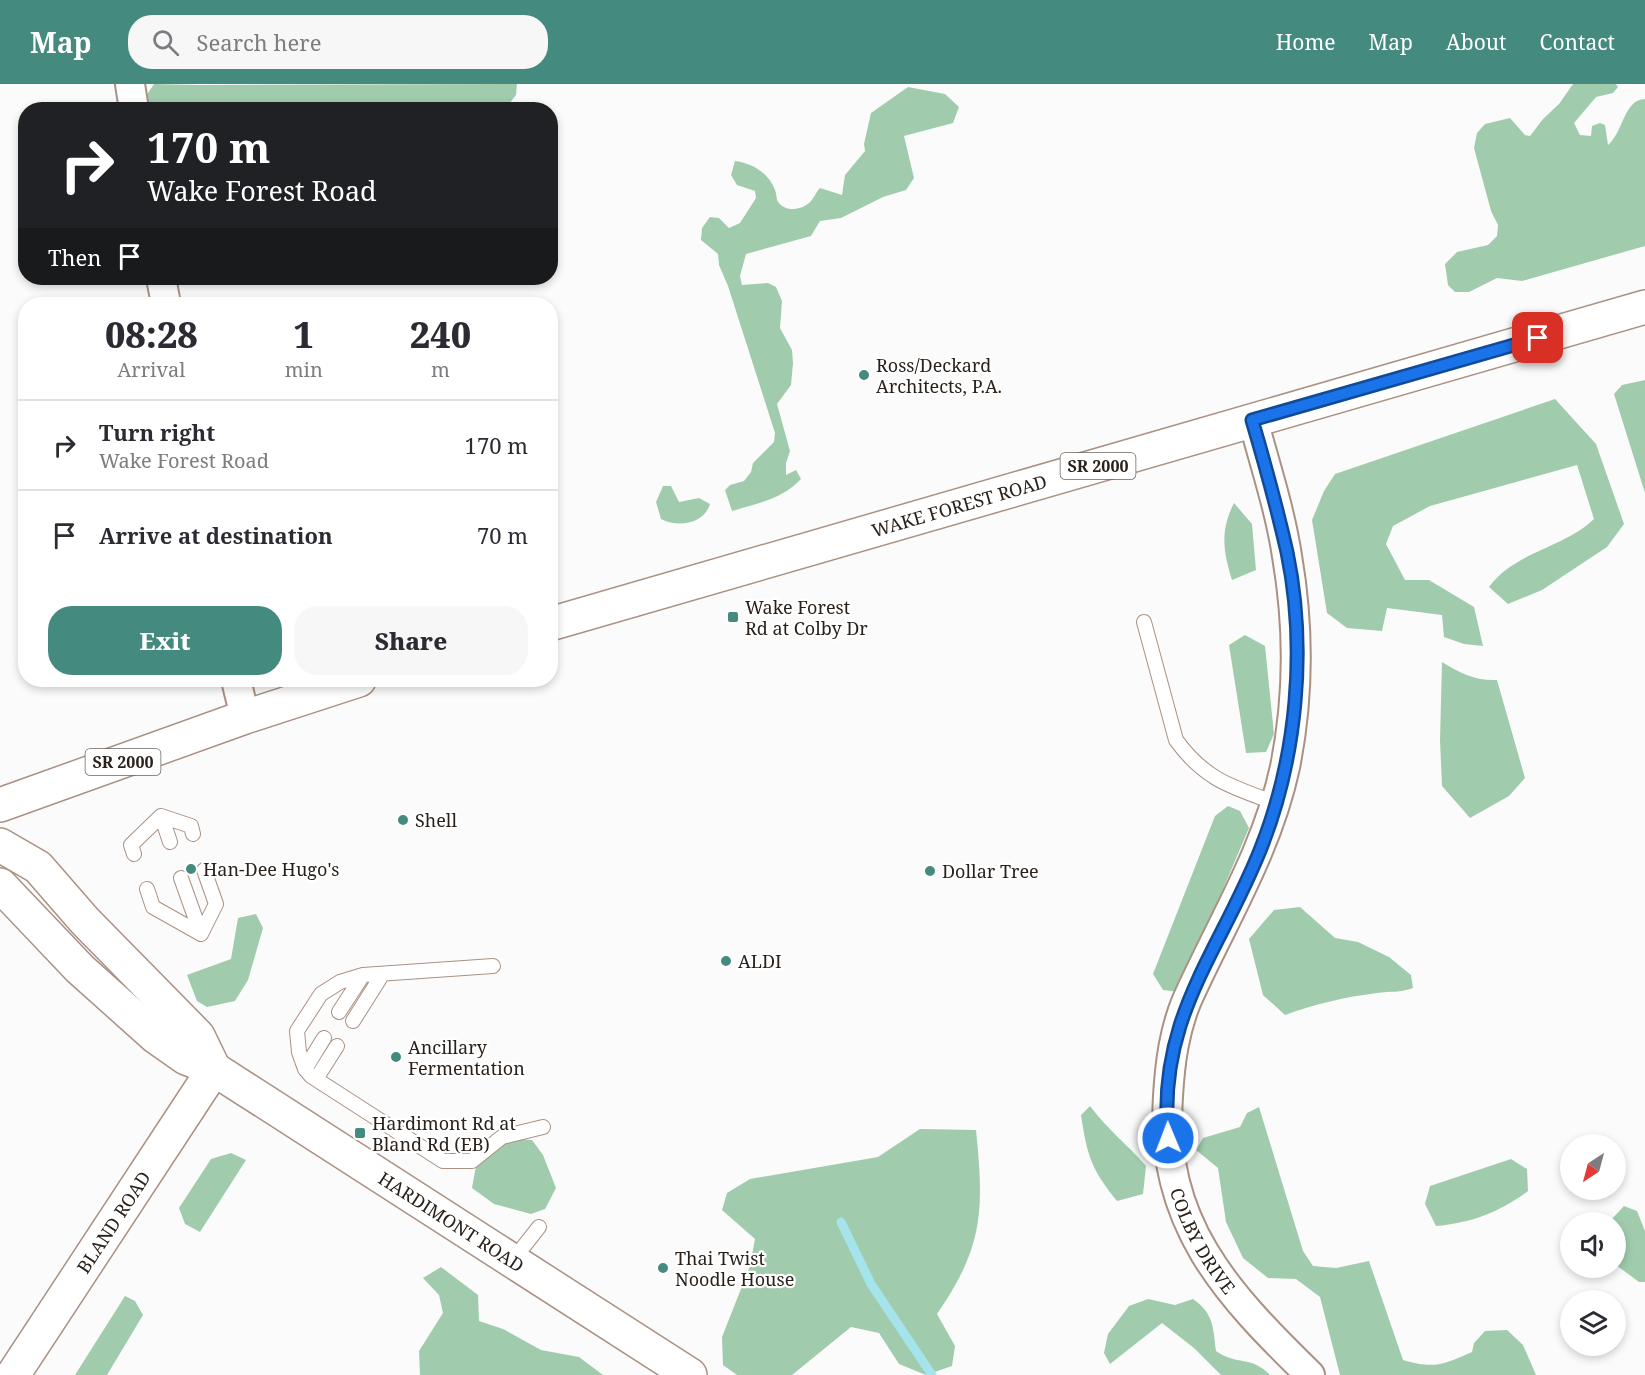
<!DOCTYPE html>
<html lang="en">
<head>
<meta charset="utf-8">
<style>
  body { margin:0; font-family:"Noto Serif",serif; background:#f7f7f7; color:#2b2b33; height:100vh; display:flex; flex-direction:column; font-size:22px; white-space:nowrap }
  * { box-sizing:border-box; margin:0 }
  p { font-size:20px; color:#7c7c81 }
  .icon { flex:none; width:33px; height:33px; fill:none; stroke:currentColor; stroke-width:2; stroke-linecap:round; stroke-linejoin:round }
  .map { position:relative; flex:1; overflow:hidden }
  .panel { position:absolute; left:18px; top:213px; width:540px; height:390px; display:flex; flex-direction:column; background:#fff; border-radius:24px; box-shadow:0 3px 9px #0003 }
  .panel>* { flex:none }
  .banner { position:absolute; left:18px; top:18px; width:540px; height:183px; border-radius:24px; box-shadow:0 3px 9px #0003; background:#202124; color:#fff; overflow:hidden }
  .needle { width:39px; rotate:216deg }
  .tools { position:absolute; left:1560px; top:1050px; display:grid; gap:12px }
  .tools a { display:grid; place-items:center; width:66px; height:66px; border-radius:50%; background:#fff; box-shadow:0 3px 9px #0003; font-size:30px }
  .pin { position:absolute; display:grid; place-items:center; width:51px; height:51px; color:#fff; margin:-26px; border-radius:12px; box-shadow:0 3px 9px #0006 }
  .me { position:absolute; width:66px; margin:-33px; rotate:359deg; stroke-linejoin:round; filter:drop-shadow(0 0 4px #0008) }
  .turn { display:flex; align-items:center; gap:21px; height:126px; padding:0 30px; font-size:27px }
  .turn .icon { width:78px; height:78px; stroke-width:2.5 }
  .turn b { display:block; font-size:42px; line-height:51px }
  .then { display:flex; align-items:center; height:57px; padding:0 30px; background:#0003; gap:12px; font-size:22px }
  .eta { display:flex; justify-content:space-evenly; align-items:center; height:102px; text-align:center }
  .eta b { font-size:36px; font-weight:800; line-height:42px }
  .button { display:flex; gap:12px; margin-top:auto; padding:12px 30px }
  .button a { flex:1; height:69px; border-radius:24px; background:#458a7f; color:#fff; font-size:24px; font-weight:800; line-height:69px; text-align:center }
  .button a+a { background:#f7f7f7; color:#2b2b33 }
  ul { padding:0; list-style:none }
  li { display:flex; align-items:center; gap:18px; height:90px; padding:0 30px; border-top:2px solid #e1e1e2 }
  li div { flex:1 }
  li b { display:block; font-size:22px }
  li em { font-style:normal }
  header { display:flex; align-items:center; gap:36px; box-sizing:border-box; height:84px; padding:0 30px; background:#458a7f; color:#fff }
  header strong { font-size:28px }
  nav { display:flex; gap:33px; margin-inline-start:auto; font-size:21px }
  .search { width:420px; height:54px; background:#f7f7f7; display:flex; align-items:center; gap:15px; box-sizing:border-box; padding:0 21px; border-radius:24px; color:#7c7c81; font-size:22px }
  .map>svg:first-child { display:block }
</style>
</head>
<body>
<header>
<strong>Map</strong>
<div class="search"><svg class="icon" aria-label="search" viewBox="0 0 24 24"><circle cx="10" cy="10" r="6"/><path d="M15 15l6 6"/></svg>Search here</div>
<nav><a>Home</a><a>Map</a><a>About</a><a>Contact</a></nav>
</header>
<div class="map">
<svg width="1645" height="1291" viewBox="0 0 1645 1291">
  <rect width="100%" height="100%" fill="#fbfbfb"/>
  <path fill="#a0ccad" d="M154,0L198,1L517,0L516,11L505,25L142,26L144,15Z
    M1573,0H1616L1618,3L1613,9L1596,13L1574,39L1580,51L1591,52L1592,42L1600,39L1605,41L1608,61C1623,49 1624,15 1645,15V162L1522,197L1497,194L1469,208H1455L1448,201L1445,180L1457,168L1488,161L1497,152L1498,141L1491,127L1474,64L1477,49L1485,40L1510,34L1525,51L1530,52L1543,35L1559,20Z
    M908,3L945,10L959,23L953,39L904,52L914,94L906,106L883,113L841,134L820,137L811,152L746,170L740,192L742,201L768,199L776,203L782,217L780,244L792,266L793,279L791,301L777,320L790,367L786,379V391L796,386L801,395C782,415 759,419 732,427L725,406L730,401L744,397L751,388L753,379L774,358L775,349L728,202L719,181L718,170L701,156L702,144L710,133L719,134L729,144L740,139L756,114L755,107L737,101L731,91L735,77C752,79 769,89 775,106C777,111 776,116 779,119C786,128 801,126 809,119C813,116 816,108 820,104L842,111L845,91L865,67L864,60L871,29Z
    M1645,296V409L1614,310L1622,301Z
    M1555,315L1596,360L1624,440L1607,463L1542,506L1508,520L1489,503C1514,468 1564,464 1594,435L1577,381L1430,422L1393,442L1386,460L1405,496H1429L1474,523L1483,562L1464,560L1444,553L1442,531L1387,524L1382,547L1347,544L1327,529L1312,436L1324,407L1335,390Z
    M663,402H671L679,418L699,414L710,420C704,440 678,444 661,435L656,418Z
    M1234,419L1252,440L1256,486L1232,496C1223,467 1220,447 1234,419Z
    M1245,551L1265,562L1274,650L1266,668L1246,669L1229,561Z
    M1442,578C1460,589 1475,597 1497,596L1525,694L1509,712L1470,734L1442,702L1440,656Z
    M1228,722L1240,727L1249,744L1179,908L1163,906L1153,890L1215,732Z
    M1300,823L1335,854L1358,858L1389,873L1411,891L1413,904C1400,909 1391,907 1377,909C1345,913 1315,920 1285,931L1263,911L1249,855L1274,826Z
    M256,830L263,844L248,896L235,917L207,923L197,917L187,891L231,875L238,834Z
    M1090,1022C1107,1045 1127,1060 1146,1082L1143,1110L1117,1117C1091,1085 1087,1071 1081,1031Z
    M1259,1023L1303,1167L1313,1182L1336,1184L1369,1177L1403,1276C1435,1285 1442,1281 1472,1268L1474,1259L1485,1247L1507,1246L1523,1261L1536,1291H1340L1320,1213L1296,1195L1268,1194L1243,1174L1226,1138L1218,1084L1196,1066L1203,1054L1240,1043L1247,1029Z
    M920,1045L976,1046C984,1126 984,1162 937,1230L955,1262L952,1282L926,1291L899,1280L879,1249L851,1243L792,1291H737L723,1281L722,1253L750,1182L755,1155L722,1126L727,1109L750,1095L878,1073Z
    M488,1053L532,1056L543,1071L556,1104L545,1125L531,1130L494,1120L472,1104L479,1065Z
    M231,1069L246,1076L200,1148L185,1140L179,1124L211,1075Z
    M1511,1075L1527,1085L1528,1107C1500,1128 1471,1139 1436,1142L1425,1120L1430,1102Z
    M1624,1122L1637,1127L1645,1147V1198H1639L1616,1181V1138H1609Z
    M441,1183L478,1211L479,1237L503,1245L541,1266L579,1273L603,1291H420L419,1267L443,1229L439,1211L423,1194Z
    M125,1212L135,1217L143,1231L107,1291H75Z
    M1148,1215L1175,1221L1193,1215C1214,1230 1213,1243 1216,1267C1237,1282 1251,1271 1270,1291H1221L1194,1264L1162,1239L1110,1280L1104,1269L1108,1250L1129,1222Z"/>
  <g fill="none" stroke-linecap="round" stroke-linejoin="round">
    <path stroke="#a5e4eb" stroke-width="9" d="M841,1138L871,1200L932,1291"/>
    <g stroke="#aa9183" stroke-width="16">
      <path id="lane" d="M1144,538L1176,656C1205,696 1232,703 1276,719
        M163,737L170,758
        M134,770L131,761L161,732L191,742L193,750
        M181,794L201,850
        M147,805L153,823L201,850
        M201,850L216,820L204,786
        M493,882L363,891L340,898L321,910L297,947L299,968L305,985L311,992L443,1077H472L502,1053L543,1043
        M339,928L363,891
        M353,937L382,891
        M305,985L324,954
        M316,995L337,962
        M513,1176L539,1143"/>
    </g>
    <g stroke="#aa9183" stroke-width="32">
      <g id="street">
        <path d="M130,0L134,26"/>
        <path d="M161,194L166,220"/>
        <path id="s1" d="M1253,336C1265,381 1280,426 1287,472C1299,542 1299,613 1285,683C1267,767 1222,838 1187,916C1174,947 1170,979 1168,1012C1160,1139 1225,1208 1310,1291"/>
        <path d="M236,596L245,633"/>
      </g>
    </g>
    <g stroke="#aa9183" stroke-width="36">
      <g id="secondary">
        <path d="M0,761L38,783L85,837L198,952L214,985"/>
        <path id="s2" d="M0,801L80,885L156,953L186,974L214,985L690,1291"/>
        <path id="s3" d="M13,1291L214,985"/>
      </g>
    </g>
    <g stroke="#aa9183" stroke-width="36">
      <g id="primary">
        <path id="s4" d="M550,540L1645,223"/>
        <path d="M0,721L245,633L359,596"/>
      </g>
    </g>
    <use href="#lane" stroke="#fff" stroke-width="14"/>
    <use href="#street" stroke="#fff" stroke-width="28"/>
    <use href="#secondary" stroke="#fff" stroke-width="33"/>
    <use href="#primary" stroke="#fff" stroke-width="33"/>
  </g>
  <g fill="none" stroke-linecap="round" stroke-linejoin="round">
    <g stroke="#114b97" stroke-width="15">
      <path id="route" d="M1168,1054C1157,933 1220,868 1261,764C1297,673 1307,564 1287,468C1277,424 1265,380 1252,336L1538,254"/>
    </g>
    <use href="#route" stroke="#1a73e8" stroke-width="10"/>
  </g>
  <g fill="#458a7f" stroke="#fff" stroke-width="2">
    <circle cx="864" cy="291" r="6"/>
    <rect x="727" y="527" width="12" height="12" rx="3"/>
    <circle cx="403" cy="736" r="6"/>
    <circle cx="191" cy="785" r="6"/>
    <circle cx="930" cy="787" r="6"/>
    <circle cx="726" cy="877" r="6"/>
    <circle cx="396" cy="973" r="6"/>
    <rect x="354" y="1043" width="12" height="12" rx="3"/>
    <circle cx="663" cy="1184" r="6"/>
  </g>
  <g text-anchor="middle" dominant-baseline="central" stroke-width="4.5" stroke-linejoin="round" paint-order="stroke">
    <g fill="#fff" stroke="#6a645f" stroke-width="1.5">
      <rect x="1060.5" y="369" width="75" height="26" rx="4.5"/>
      <rect x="85.5" y="665" width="75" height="26" rx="4.5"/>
    </g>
    <g font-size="16" font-weight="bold" fill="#2a211b">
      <text x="1098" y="382">SR 2000</text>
      <text x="123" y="678">SR 2000</text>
    </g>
    <g font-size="18" fill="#2a211b" stroke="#fff" text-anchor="start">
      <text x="876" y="281">Ross/Deckard<tspan x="876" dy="21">Architects, P.A.</tspan></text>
      <text x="745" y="523">Wake Forest<tspan x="745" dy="21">Rd at Colby Dr</tspan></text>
      <text x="415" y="736">Shell</text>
      <text x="203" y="785">Han-Dee Hugo's</text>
      <text x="942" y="787">Dollar Tree</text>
      <text x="738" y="877">ALDI</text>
      <text x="408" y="963">Ancillary<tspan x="408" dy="21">Fermentation</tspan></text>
      <text x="372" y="1039">Hardimont Rd at<tspan x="372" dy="21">Bland Rd (EB)</tspan></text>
      <text x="675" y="1174">Thai Twist<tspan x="675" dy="21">Noodle House</tspan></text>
    </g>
    <g font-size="18" fill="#2a211b" stroke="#fff">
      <text stroke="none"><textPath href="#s4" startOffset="426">WAKE FOREST ROAD</textPath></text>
      <text stroke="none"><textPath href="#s3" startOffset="183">BLAND ROAD</textPath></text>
      <text stroke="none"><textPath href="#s2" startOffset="567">HARDIMONT ROAD</textPath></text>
      <text stroke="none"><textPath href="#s1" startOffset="856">COLBY DRIVE</textPath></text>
    </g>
  </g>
</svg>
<div class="tools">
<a><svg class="needle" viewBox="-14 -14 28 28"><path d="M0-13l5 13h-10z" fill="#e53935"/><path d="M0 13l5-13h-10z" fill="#7c7c81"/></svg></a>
<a><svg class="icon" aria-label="sound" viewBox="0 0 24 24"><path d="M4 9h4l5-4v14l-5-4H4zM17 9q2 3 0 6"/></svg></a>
<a><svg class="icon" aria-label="layers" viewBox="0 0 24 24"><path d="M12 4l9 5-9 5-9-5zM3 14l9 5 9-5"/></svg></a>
</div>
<div class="pin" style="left:1538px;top:254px;background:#d93025"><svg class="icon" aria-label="arrive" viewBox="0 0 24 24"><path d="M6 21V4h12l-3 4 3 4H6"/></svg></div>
<svg class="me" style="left:1168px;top:1054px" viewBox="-20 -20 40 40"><circle r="17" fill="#1a73e8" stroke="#fff" stroke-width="3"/><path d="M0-11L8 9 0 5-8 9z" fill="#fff"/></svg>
<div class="banner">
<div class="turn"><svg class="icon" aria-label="right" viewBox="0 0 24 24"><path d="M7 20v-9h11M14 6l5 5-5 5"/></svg><div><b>170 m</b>Wake Forest Road</div></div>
<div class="then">Then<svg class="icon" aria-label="arrive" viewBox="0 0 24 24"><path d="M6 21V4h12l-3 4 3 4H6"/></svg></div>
</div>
<section class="panel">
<div class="eta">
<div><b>08:28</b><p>Arrival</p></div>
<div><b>1</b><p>min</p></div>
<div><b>240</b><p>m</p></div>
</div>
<ul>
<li><svg class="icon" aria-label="right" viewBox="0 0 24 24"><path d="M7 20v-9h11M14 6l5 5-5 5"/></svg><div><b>Turn right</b><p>Wake Forest Road</p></div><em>170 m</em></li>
<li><svg class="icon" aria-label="arrive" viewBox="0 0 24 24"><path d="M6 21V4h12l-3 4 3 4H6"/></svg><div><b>Arrive at destination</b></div><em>70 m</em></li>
</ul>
<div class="button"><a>Exit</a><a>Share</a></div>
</section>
</div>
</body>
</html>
